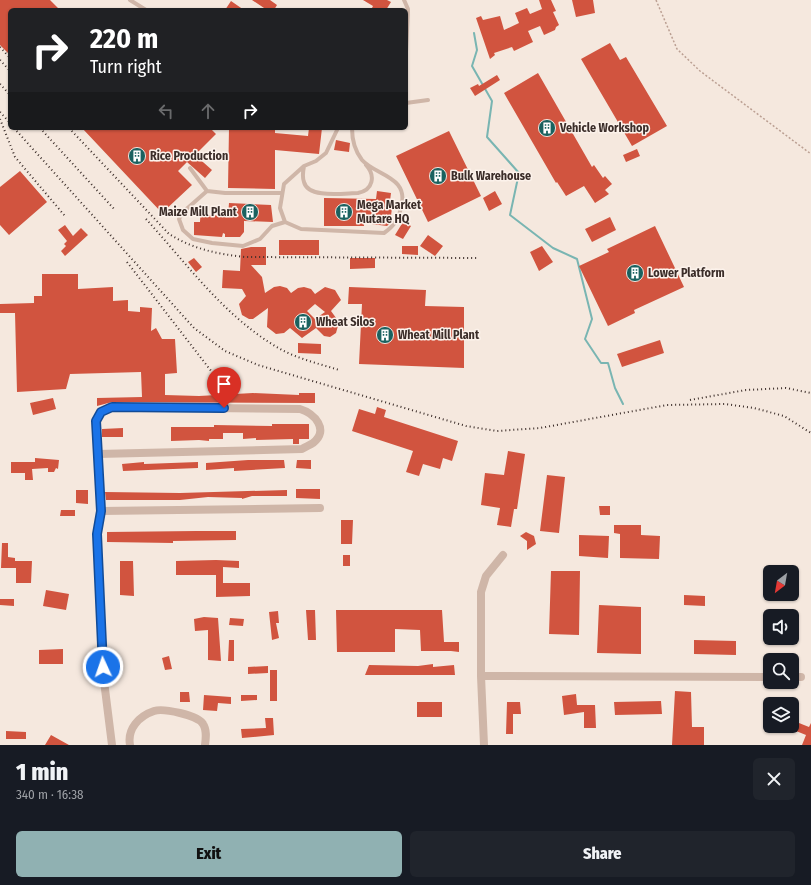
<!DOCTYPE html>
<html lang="en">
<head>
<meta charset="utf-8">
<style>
  body { margin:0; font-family:"Fira Sans Condensed",sans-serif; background:#20242c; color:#f1f3f6; height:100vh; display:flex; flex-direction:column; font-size:15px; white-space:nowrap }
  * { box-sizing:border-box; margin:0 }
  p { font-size:13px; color:#9ea1a6 }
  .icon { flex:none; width:22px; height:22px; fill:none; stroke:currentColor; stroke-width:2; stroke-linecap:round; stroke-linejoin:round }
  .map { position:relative; height:745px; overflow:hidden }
  .drawer { display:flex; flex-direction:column; background:#171b24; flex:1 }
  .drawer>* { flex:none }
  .top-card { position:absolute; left:8px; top:8px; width:400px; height:122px; border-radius:6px; box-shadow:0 1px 3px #0004; background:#202124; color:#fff; overflow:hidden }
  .needle { width:26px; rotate:211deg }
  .tools { position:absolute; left:763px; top:565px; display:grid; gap:8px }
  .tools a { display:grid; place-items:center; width:36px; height:36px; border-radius:6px; background:#171b24; box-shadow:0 1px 3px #0004; font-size:20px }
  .pin { position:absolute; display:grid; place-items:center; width:34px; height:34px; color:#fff; margin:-41px -17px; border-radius:50% 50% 50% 0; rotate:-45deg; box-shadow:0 0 4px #0007 }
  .pin .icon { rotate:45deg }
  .me { position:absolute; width:44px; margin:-22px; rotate:357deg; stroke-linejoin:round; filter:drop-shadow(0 0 3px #0008) }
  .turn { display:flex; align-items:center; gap:14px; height:84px; padding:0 16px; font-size:18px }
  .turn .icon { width:52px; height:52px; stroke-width:2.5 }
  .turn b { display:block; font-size:28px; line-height:34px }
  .lanes { display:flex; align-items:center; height:38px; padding:0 16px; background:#0003; justify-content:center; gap:20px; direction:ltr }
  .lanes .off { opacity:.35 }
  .round { display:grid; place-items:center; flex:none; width:42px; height:42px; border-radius:6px; background:#20242c }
  .headline { display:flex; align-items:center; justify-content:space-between; height:68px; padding:0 16px }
  h1 { font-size:24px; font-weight:800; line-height:30px }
  .button { display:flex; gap:8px; margin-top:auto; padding:8px 16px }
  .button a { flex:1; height:46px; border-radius:6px; background:#90b1b2; color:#111; font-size:16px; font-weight:800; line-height:46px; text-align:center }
  .button a+a { background:#20242c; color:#f1f3f6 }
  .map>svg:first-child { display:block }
</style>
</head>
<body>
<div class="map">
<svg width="811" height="745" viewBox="0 0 811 745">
  <rect width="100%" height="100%" fill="#f5e8de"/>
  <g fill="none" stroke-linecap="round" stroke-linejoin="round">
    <path stroke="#79b5b2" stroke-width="2" d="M474,33L477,50L472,66L492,101L487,137L519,173L510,215L553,248L577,259L592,319L585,339L601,363H608L615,388L623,404"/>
  </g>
  <path fill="#d1543f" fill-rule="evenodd" d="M0,0H50L60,10H10V55L0,45Z
    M252,0H270L277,5L274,10H267Z
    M363,0H387L391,2L386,10H371L373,6Z
    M539,0H551L556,11L553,12L559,25L556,27L555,30L544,35L540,26L528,31L533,42L514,51L512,47L494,53L495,55L490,59L476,18L481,16L483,20L500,16L504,30L519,23L515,13L527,8L530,14L542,9Z
    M572,0H593L595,13L576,17Z
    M231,1L244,10H225Z
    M610,43L620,60L626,57L667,126L632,146L581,59Z
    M538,73L592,167L594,165L603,178L605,176L612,184L605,190L609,194L595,203L584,186L566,196L557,182L556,183L504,93Z
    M497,75L500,80L475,96L470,88L478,84L479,86Z
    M82,128H210L216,134L195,155L212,170L205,178L187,162L178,171L192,185L162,213Z
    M229,128H275V133L308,136L309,128H322L319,154L275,150V189L228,188Z
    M449,131L481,196L428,222L396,156Z
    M336,140L350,143L349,152L334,150Z
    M637,149L640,156L626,162L623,155Z
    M20,171L47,202L9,235L0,225V187Z
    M377,191L391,193L390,201H393L390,223L387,226L364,223V226H324V198L376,199Z
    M495,191L502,204L489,211L483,198Z
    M229,203L271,205L273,222L244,221V232L240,237H225V234L223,233L222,237L194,235V222H200L201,205H208L207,215L228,216Z
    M610,217L616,230L592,242L585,229Z
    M403,222L411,226L403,239L395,235Z
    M65,225L73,236L81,228L88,235L65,256L61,251L66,246L64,244L67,241L58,230Z
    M655,226L684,287L634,310L635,313L608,326L579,266L609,252L607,249Z
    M428,235L443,246L435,256L420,246Z
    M279,240H319V255H279Z
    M402,246H418V255L402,254Z
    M542,246L553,262L539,271L530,252Z
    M251,247H266V265H251L262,277L265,293L274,287L280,286L287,288L291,293L298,288L304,287L311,289L315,294L325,287L335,290L341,300L331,311L339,322L336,333L330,337L324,336L316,328L302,338L290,328L284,333L276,334L267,327L268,308L253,319H249L242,315L239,304L246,296L242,289L222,288L223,270L240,271L241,249ZM315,304L325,312L315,319L307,311Z
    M194,258L202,267L196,272L188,262Z
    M350,258H375V268L350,269Z
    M42,274H78V289L113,287V301L128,300V311L140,312V307L152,308L151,331L156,328L162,339H175L177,373L165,374V395L199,396L253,393L299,395V393H315V403L112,402L97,406V398L142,397L141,372L70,374L66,389L17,392L15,313H0V304L34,303V296H42Z
    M349,287L426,290L425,306L464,307V368L359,364L362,304H348Z
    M660,340L664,353L622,367L617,354Z
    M298,343L321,344V354L298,353Z
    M53,398L56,409L33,415L30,403Z
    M377,407L386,410L384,417L458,441L452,461L443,458L440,469L423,464L419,476L406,472L413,451L352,431L359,409L375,414Z
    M272,424H309V439H299V444H293V439L256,440V438L243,439V433H223V439H209V441L199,440L171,441V427H214V425L272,426Z
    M123,428V437H102V429Z
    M508,451L525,454L517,509H514L511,527L497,525L500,508L481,505L485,473L504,475Z
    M35,458L59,460L58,469L56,468L54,472H48V468L32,469L33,480H25V473H11V462H35Z
    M248,460H284L285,468L234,471V468L206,470V463Z
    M297,460H311V469L296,468Z
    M144,462V464L198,462V468L123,471L122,464Z
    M547,475L565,477L559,533L540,531Z
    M296,489H320V499L296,498Z
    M76,490H88V504L76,503Z
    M287,490V496H252L242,499V498L208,497L180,500H106L105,492L180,493Z
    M599,506H610V515H600Z
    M61,510H75V516H60Z
    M341,520H353L352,544H341Z
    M614,525H641V535L660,536L659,559L620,558V534L614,533Z
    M196,531H236V540L173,541V543L107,542V532Z
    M526,532L534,536L536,544L527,550V541L520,536Z
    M579,535L609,536L608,558L579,556Z
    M2,543H8V557L15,558V561H32L31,583H16V568H1Z
    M343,555H350V566H343Z
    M216,560L239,561V568L223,567V583H250V596L216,597V575H176V561Z
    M120,561H133L134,596L120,595Z
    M551,571H580L579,635L549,634Z
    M46,590L69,594L66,610L43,606Z
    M684,595L705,596V606L684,605Z
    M0,599H14V606L0,605Z
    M599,605L641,607V654L597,653Z
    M306,610H315L316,640H308Z
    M336,610H442L444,642H459V652L451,651H421L420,630L395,629V652H337Z
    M278,611L279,623H276L279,638L272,640L269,612Z
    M204,617L218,618L221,661L208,660V630L195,631L194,619Z
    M230,618L244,619L243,626L229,625Z
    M229,640H234V661H228Z
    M694,640L736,641V655L694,654Z
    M63,649V664H39V650Z
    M169,656L172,669L165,670L162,658Z
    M433,664V667L454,665L455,675H365L369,665L418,666Z
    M268,666V673L248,674V667Z
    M270,670H277V701H270Z
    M675,691L691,692L692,727H704V745H672Z
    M180,692H189L190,702H180Z
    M576,694L577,705H595L596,728H584V712L564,715L562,696Z
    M204,695L231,697V704L218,703L217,711L203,710Z
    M241,695H257V700L241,701Z
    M661,701L662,714L615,715L614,702Z
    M417,702H442V717H417Z
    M507,702H520L521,714H513V734H506Z
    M265,718H273L274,735L242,738L241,729L266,728Z
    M799,723L809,727L811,723V745H802L806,735L796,731Z
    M6,731L26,732V739H6Z
    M51,735L69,745H45Z"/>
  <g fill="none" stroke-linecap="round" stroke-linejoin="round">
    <path stroke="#bb9f92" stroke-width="1.5" stroke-dasharray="2 2" stroke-linecap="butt" d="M656,0L677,49L700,71L811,154"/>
    <path stroke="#cfb6a8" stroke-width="4" d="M130,0L146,10
      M404,0L408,9L406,52
      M406,103L428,100
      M338,128L326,153L316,161L304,166L284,184L280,208L285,222L301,229L384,233C394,226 398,220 401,208C410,176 376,176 362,160C355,151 352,140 352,128
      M304,166C303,171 302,177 304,182C308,199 345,193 358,193C373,190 376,176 366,165
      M190,168L207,191L225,193H281
      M207,191L182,213L179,219L183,230L193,239L212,243L243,246L260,239L272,226L285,222"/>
    <path stroke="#cfb6a8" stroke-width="8" d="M98,454L302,449C305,447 310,445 313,443C330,430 314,413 300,409L112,407L101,412L96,421L101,511L97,534L98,553L104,681L112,745
      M101,511L320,508
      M481,676L770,677
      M792,677H801
      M130,745C127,729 139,716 154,711C163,708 198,715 203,724C207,730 206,738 205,745
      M484,745L481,676V592L486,576L503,555"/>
    <path stroke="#3b2d29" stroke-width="2" stroke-dasharray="1 3" stroke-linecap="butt" d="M0,47L10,58
      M0,60L10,71
      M0,84L10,95
      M0,112L10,123
      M0,119L15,157L65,216
      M14,128L194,328L225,351L258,365L466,426L497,431L540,428L667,405L725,404L754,408L784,416L811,433
      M40,128L115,210
      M69,128L169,234C193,249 217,254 245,257L478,258
      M146,219C188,265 226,319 282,350C299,359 320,364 339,370
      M127,262L215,376
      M690,400L746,390L786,388L811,393"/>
  </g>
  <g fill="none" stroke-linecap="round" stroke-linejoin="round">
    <g stroke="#114b97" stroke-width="10">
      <path id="route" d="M103,667L97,534L101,511L96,421L101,412L112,407L224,408"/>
    </g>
    <use href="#route" stroke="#1a73e8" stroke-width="7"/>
  </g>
  <defs>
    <g id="building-disc" transform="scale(0.9)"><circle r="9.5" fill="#1a615f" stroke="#fcf2eb"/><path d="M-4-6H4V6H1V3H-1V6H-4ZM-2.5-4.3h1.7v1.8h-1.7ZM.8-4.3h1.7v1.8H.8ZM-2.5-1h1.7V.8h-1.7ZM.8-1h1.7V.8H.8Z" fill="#fff"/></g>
  </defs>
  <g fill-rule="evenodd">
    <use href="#building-disc" x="547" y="128"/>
    <use href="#building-disc" x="137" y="156"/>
    <use href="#building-disc" x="438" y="176"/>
    <use href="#building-disc" x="250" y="212"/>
    <use href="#building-disc" x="344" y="212"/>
    <use href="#building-disc" x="635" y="273"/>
    <use href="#building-disc" x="303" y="322"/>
    <use href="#building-disc" x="385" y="335"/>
  </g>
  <g text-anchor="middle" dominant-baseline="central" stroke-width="3" stroke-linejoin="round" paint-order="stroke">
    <g font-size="12" font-weight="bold" fill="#3b2d29" stroke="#fcf2eb" text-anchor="start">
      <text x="560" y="128">Vehicle Workshop</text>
      <text x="150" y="156">Rice Production</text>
      <text x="451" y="176">Bulk Warehouse</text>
      <text x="357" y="205">Mega Market<tspan x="357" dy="14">Mutare HQ</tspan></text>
      <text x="237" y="212" text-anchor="end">Maize Mill Plant</text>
      <text x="648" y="273">Lower Platform</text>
      <text x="316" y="322">Wheat Silos</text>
      <text x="398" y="335">Wheat Mill Plant</text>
    </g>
  </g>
</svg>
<div class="tools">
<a><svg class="needle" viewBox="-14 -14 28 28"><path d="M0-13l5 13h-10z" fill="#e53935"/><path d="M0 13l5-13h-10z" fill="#9ea1a6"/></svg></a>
<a><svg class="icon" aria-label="sound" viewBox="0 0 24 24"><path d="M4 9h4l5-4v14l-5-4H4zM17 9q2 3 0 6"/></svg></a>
<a><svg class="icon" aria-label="search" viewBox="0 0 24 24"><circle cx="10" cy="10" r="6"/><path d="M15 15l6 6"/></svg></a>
<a><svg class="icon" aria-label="layers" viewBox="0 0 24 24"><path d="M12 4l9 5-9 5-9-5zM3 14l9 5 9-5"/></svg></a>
</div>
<div class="pin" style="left:224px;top:408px;background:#d93025"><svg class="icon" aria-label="arrive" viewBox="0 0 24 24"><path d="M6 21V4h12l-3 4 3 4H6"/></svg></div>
<svg class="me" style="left:103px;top:667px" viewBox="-20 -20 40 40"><circle r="17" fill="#1a73e8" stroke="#fff" stroke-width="3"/><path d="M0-11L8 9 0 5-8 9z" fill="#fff"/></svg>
<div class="top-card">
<div class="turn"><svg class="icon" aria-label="right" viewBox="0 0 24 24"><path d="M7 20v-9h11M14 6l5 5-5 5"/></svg><div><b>220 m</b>Turn right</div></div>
<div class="lanes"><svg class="icon off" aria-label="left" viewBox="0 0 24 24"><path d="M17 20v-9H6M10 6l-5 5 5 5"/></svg><svg class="icon off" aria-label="ahead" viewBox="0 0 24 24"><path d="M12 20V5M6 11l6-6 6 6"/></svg><svg class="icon" aria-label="right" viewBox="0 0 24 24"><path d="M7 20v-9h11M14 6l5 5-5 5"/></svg></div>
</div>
</div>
<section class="drawer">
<div class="headline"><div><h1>1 min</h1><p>340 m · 16:38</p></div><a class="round"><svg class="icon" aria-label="close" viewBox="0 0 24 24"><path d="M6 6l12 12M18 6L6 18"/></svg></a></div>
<div class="button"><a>Exit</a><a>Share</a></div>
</section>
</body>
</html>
